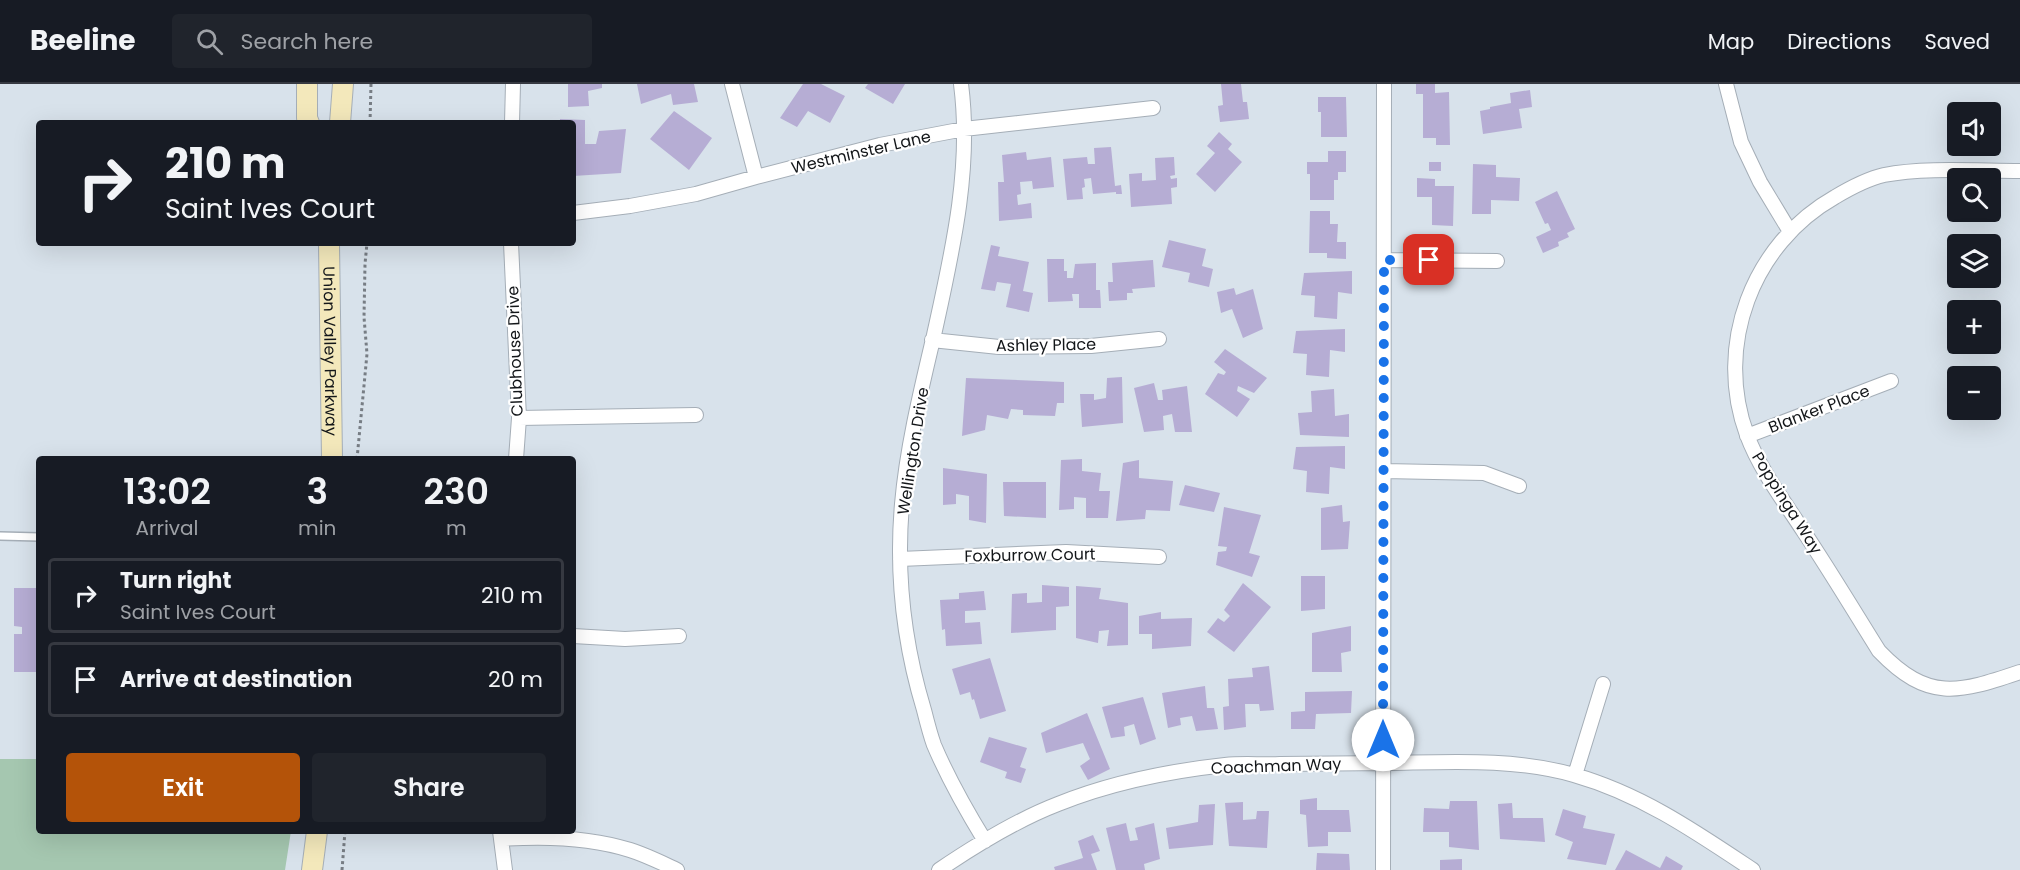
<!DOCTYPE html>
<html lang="en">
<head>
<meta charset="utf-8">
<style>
  body { margin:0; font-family:Poppins,sans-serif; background:#20242c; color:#f1f3f6; height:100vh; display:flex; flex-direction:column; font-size:22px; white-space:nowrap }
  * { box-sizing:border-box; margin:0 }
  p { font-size:20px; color:#9ea1a6 }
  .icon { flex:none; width:33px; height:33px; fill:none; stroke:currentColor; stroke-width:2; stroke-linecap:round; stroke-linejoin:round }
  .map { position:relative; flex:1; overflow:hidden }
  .drawer { position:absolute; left:36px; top:372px; width:540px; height:378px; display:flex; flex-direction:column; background:#171b24; border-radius:6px; box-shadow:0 6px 24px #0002 }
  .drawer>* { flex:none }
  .banner { position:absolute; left:36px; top:36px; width:540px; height:126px; border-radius:6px; box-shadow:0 6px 24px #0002; background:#171b24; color:#f1f3f6; overflow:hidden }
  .fabs { position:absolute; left:1947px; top:18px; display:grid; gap:12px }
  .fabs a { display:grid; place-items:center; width:54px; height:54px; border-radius:6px; background:#171b24; box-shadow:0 6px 24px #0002; font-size:30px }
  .pin { position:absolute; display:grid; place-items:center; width:51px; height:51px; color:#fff; margin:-26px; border-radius:12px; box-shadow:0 3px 9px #0006 }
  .me { position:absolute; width:66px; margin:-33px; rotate:0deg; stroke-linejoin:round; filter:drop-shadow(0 0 4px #0008) }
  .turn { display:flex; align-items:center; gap:21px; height:126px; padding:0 30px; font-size:27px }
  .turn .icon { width:78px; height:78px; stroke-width:2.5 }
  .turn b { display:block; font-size:42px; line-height:51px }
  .eta { display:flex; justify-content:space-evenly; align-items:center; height:102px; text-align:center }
  .eta b { font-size:36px; font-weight:600; line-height:42px }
  .cta { display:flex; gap:12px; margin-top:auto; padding:12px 30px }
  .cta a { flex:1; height:69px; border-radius:6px; background:#b45309; color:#fff; font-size:24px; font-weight:600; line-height:69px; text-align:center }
  .cta a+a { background:#20242c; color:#f1f3f6 }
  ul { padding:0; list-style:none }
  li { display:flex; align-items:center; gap:18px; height:75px; margin:0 12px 9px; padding:0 18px; border:3px solid #363941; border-radius:6px }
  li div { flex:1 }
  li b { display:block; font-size:22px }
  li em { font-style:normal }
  header { display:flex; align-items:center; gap:36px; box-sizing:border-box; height:84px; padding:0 30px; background:#171b24; border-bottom:2px solid #363941 }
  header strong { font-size:28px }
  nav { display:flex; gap:33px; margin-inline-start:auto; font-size:21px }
  .search { width:420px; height:54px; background:#20242c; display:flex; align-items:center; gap:15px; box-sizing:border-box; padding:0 21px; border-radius:6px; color:#9ea1a6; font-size:22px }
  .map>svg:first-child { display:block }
</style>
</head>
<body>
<header>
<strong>Beeline</strong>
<div class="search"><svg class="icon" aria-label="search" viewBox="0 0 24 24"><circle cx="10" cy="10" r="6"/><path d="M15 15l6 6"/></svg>Search here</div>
<nav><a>Map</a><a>Directions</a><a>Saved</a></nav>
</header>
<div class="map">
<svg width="2020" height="786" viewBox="0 0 2020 786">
  <rect width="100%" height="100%" fill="#d8e2eb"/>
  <path fill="#a5c7b0" d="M0,675H39V747H291L285,786H0Z"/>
  <path fill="#b6add4" d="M568,0H602V4L588,7L589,22L568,23Z
    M637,0H694L698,18L673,21L671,10L641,20Z
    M803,0H821L845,12L830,39L808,27L797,43L780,34Z
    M868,0H905L893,20L865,4Z
    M1221,0H1241L1243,18H1247L1249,35L1220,38L1218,22L1223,21Z
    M1416,0H1435V9L1449,8L1450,61H1436V54H1423V10H1416Z
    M1530,6L1532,23L1519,25L1522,44L1483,50L1480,27L1490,25V23L1511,19L1510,9Z
    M1318,13H1346L1347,53H1321V28H1318Z
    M674,27L712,54L689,86L650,55Z
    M560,35L585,36V60H596L599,47L626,45L621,89L573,92V39H560Z
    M1219,48L1232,60L1228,65L1242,78L1215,108L1196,90L1215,69L1207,62Z
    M1111,63L1115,102L1121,101L1122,110H1116V108L1093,110L1091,94L1084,95L1085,103L1082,104L1083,115L1067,116L1063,75L1087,73L1088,80H1095L1094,64Z
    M1328,67H1346V88H1338V96H1334V116H1310V90H1307V78H1328Z
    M1026,68L1027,76L1051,73L1054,103L1033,105L1032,97L1020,98L1021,110L1017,111L1018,121L1031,119L1032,134L999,137L998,98H1004L1002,71Z
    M1174,73L1175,91L1170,92L1171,95L1177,94V103L1171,104L1172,120L1131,123L1129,90L1142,89V97L1156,96L1155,74Z
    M1429,78H1441V87H1429Z
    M1473,80L1496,81V93L1520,94L1519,117L1491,116V130H1472Z
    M1417,94L1435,95V102H1454L1453,142L1432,141V113H1417Z
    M1557,107L1575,145L1567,149L1569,153L1558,158L1559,162L1543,169L1536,153L1551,146L1548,139L1545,140L1535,118Z
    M1310,127H1330V140H1338L1337,158H1346V175L1327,174V169H1309Z
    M1169,156L1206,165L1202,182L1213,185L1209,203L1188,198L1190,189L1162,183Z
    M991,161L1000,163L998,172L1029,178L1023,207L1033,209L1029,228L1006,223L1011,200L997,198L995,207L981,205Z
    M1047,175H1064V187H1067V194H1073L1075,180L1096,179V206H1100L1101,224H1079V210H1072L1073,217L1048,218Z
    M1153,176L1155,203L1132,205L1133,209H1127V216L1109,217L1108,198H1113L1112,179Z
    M1352,187V210L1338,208L1337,235L1314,233L1315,212L1301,211L1304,189Z
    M1234,204L1236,211L1253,205L1263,245L1243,254L1232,225L1221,229L1217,208Z
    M1345,245V268L1330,266L1329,293L1306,291L1307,270L1293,269L1296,247Z
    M1225,265L1267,294L1254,309L1238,302L1237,307L1250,315L1237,333L1205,310L1218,289L1224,291L1226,288L1214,278Z
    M1122,293L1123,339L1082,343L1080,310H1094V316L1106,314L1107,294Z
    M966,294L1064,298V319H1057L1055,332L1023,331V326L1011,325L1008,335L987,331L985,346L962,352Z
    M1154,299L1158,316H1163L1162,306L1187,302L1192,348H1175L1172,330L1163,332L1164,346L1144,348L1134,304Z
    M1334,305L1335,332L1349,330V353L1300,351L1298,329L1312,328L1311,307Z
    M1345,362V385L1330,383L1329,410L1306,408L1307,387L1293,385L1296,363Z
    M1082,375V387L1101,389L1099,407H1110L1108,434H1086V414L1074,413V425L1059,426L1061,376Z
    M1139,376V394L1173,397L1170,427L1146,426L1145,435L1116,437L1123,379Z
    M943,384L987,390L986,439L969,436V412L956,410V420L943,421Z
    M1003,398H1046V434L1004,432Z
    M1185,401L1220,409L1214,428L1179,421Z
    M1342,421L1343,438L1350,437L1348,465L1321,466V424Z
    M1224,423L1261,431L1249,469L1260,472L1252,493L1216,481L1218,468L1226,467L1227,463L1218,462Z
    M1301,492H1325V525L1301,527Z
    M1243,499L1271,523L1234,568L1207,548L1218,534L1224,538L1230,532L1224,526Z
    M1042,501L1069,503V522L1056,523V546L1011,549L1012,510L1027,509V519L1042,518Z
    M1076,502L1101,504L1099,515L1128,519V561L1107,562L1109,546L1099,547L1098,559L1076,554Z
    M14,504H39V588H14V550H22V543L14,542Z
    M984,507L986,526L965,527V539L980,538L982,560L946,562L945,545L942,546L940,516L959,515V509Z
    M1161,528V535L1192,534L1191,562L1152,565V550H1139V532Z
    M1351,542V567L1341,569L1342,588H1312V549Z
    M990,574L1006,627L980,635L974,615L972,616L970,608L960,611L952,585Z
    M1269,582L1274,626L1260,627L1259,620H1245L1246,643L1224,646L1223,623L1229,622L1228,595L1253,593L1252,584Z
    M1205,602L1207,624H1214L1218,645L1196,647L1192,632L1180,634L1181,641L1168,644L1162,609Z
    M1352,607L1351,629L1316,630L1315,645H1291V628L1305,627V608Z
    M1143,613L1156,655L1140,661L1134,640L1124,643L1125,652L1111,654L1102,623Z
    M1087,629L1110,685L1088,696L1080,682L1090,675L1083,659L1046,669L1041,649Z
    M989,653L1027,664L1020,683L1026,685L1021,699L1005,694L1007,688L980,678Z
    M1317,714V726H1349L1351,748H1328V762L1308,763L1306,731L1300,730V716Z
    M1450,717H1477L1479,766L1449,763V748H1423L1424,724L1449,725Z
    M1243,718V736L1256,735L1257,727H1269L1267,764L1229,762L1225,719Z
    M1512,719L1513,734H1543L1545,758L1500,755L1498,720Z
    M1215,720L1213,761L1169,765L1166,744L1198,738L1199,721Z
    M1563,725L1586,732L1583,744L1615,750L1606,781L1567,775L1573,758L1555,751Z
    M1126,739L1130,757L1138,756L1135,744L1154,739L1160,775L1144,780L1145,786H1116L1106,744Z
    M1093,751L1100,767L1091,770L1097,786H1055L1054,783L1083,774L1078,757Z
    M1626,766L1660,784L1666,772L1683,782L1681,786H1615Z
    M1317,769L1349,770L1350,786H1316Z
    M1462,775V786H1440V776Z"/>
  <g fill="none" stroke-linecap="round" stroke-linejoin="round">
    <g stroke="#a5aeb7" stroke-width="10">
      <path id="lane" d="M0,452L39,453"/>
    </g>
    <g stroke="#a5aeb7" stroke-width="16">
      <path id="street" d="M732,0L756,93
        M961,0C972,85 952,169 934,251C921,306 907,363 902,420C896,489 904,560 924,626C927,638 930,650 934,661C948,694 966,726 985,757
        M1726,0L1741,58L1760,98L1789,146
        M512,39L513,0
        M2020,87C1979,87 1924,83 1884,91C1867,95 1850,104 1835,113C1752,160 1714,262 1747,351C1760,386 1784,417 1804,448C1830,487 1854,527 1879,567C1928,618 1958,609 2020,588
        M573,129L630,122L696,110L756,93L880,61L964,45L1153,24
        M511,159L519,334L516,375
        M1384,176L1497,177
        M932,256L999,263L1091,262L1159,255
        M519,334L696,331
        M1747,352L1891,297
        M1384,387L1484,389L1519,402
        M900,475L1066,468L1159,473
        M573,552L625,555L679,552
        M1575,691L1603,600
        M500,747L505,786
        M501,755C544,752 589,753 630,766C646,771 662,779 677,786
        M939,786C973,763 1019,735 1058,720C1110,699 1170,687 1225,681C1243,679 1262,681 1280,680C1316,680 1353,679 1389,679C1451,678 1514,674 1574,691C1641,710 1696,748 1753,786
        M1383,786L1384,0"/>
    </g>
    <g stroke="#a5aeb7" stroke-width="22">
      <g id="secondary">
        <path d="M307,0V34L309,39"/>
        <path d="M340,39L343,0"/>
        <path id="s1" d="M329,159L332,375"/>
        <path d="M312,786L317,747"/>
      </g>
    </g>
    <path stroke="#777d84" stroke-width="3" stroke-dasharray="3 3" stroke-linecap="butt" d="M370,39L371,0
      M357,375L367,270L364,233L365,180L367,159
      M342,786L345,747"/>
    <use href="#lane" stroke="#fff" stroke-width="7"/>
    <use href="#street" stroke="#fff" stroke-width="14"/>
    <use href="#secondary" stroke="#f3e8bb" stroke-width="20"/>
  </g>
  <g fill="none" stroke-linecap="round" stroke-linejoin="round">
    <path stroke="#1a73e8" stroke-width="10" stroke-dasharray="0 18" d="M1383,656L1384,176H1429"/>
  </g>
  <g text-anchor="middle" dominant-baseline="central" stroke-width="4.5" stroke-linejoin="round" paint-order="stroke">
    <g font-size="16" fill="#131619" stroke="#fff">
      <text transform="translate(861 68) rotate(-13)">Westminster Lane</text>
      <text transform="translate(1046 261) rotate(-1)">Ashley Place</text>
      <text stroke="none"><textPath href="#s1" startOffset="108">Union Valley Parkway</textPath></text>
      <text transform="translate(515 267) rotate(-92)">Clubhouse Drive</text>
      <text transform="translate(1819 325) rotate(-21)">Blanker Place</text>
      <text transform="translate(913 367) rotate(-81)">Wellington Drive</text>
      <text transform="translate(1787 419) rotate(58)">Poppinga Way</text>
      <text transform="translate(1030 471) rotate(-1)">Foxburrow Court</text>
      <text transform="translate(1276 682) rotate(-2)">Coachman Way</text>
    </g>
  </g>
</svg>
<div class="fabs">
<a><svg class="icon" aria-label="sound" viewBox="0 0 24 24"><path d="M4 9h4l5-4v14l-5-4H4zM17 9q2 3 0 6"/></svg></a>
<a><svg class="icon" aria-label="search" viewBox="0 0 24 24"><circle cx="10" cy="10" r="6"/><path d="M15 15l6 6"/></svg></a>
<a><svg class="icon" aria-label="layers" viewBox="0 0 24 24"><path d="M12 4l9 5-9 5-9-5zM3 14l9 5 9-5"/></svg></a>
<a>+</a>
<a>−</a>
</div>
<div class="pin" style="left:1429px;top:176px;background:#d93025"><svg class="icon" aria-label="arrive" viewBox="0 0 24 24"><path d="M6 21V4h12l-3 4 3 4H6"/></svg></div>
<svg class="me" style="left:1383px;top:656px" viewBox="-20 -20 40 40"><circle r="19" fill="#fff"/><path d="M0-13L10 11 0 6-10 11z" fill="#1a73e8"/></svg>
<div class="banner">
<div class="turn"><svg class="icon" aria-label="right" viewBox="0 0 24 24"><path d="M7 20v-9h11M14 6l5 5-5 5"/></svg><div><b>210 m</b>Saint Ives Court</div></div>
</div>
<section class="drawer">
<div class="eta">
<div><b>13:02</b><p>Arrival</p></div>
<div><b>3</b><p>min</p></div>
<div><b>230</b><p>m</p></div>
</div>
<ul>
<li><svg class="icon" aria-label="right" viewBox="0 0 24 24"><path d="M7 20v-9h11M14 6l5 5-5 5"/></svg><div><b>Turn right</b><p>Saint Ives Court</p></div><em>210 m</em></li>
<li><svg class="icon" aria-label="arrive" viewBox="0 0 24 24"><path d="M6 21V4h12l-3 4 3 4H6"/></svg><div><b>Arrive at destination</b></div><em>20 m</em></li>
</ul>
<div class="cta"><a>Exit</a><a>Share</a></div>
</section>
</div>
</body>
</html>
